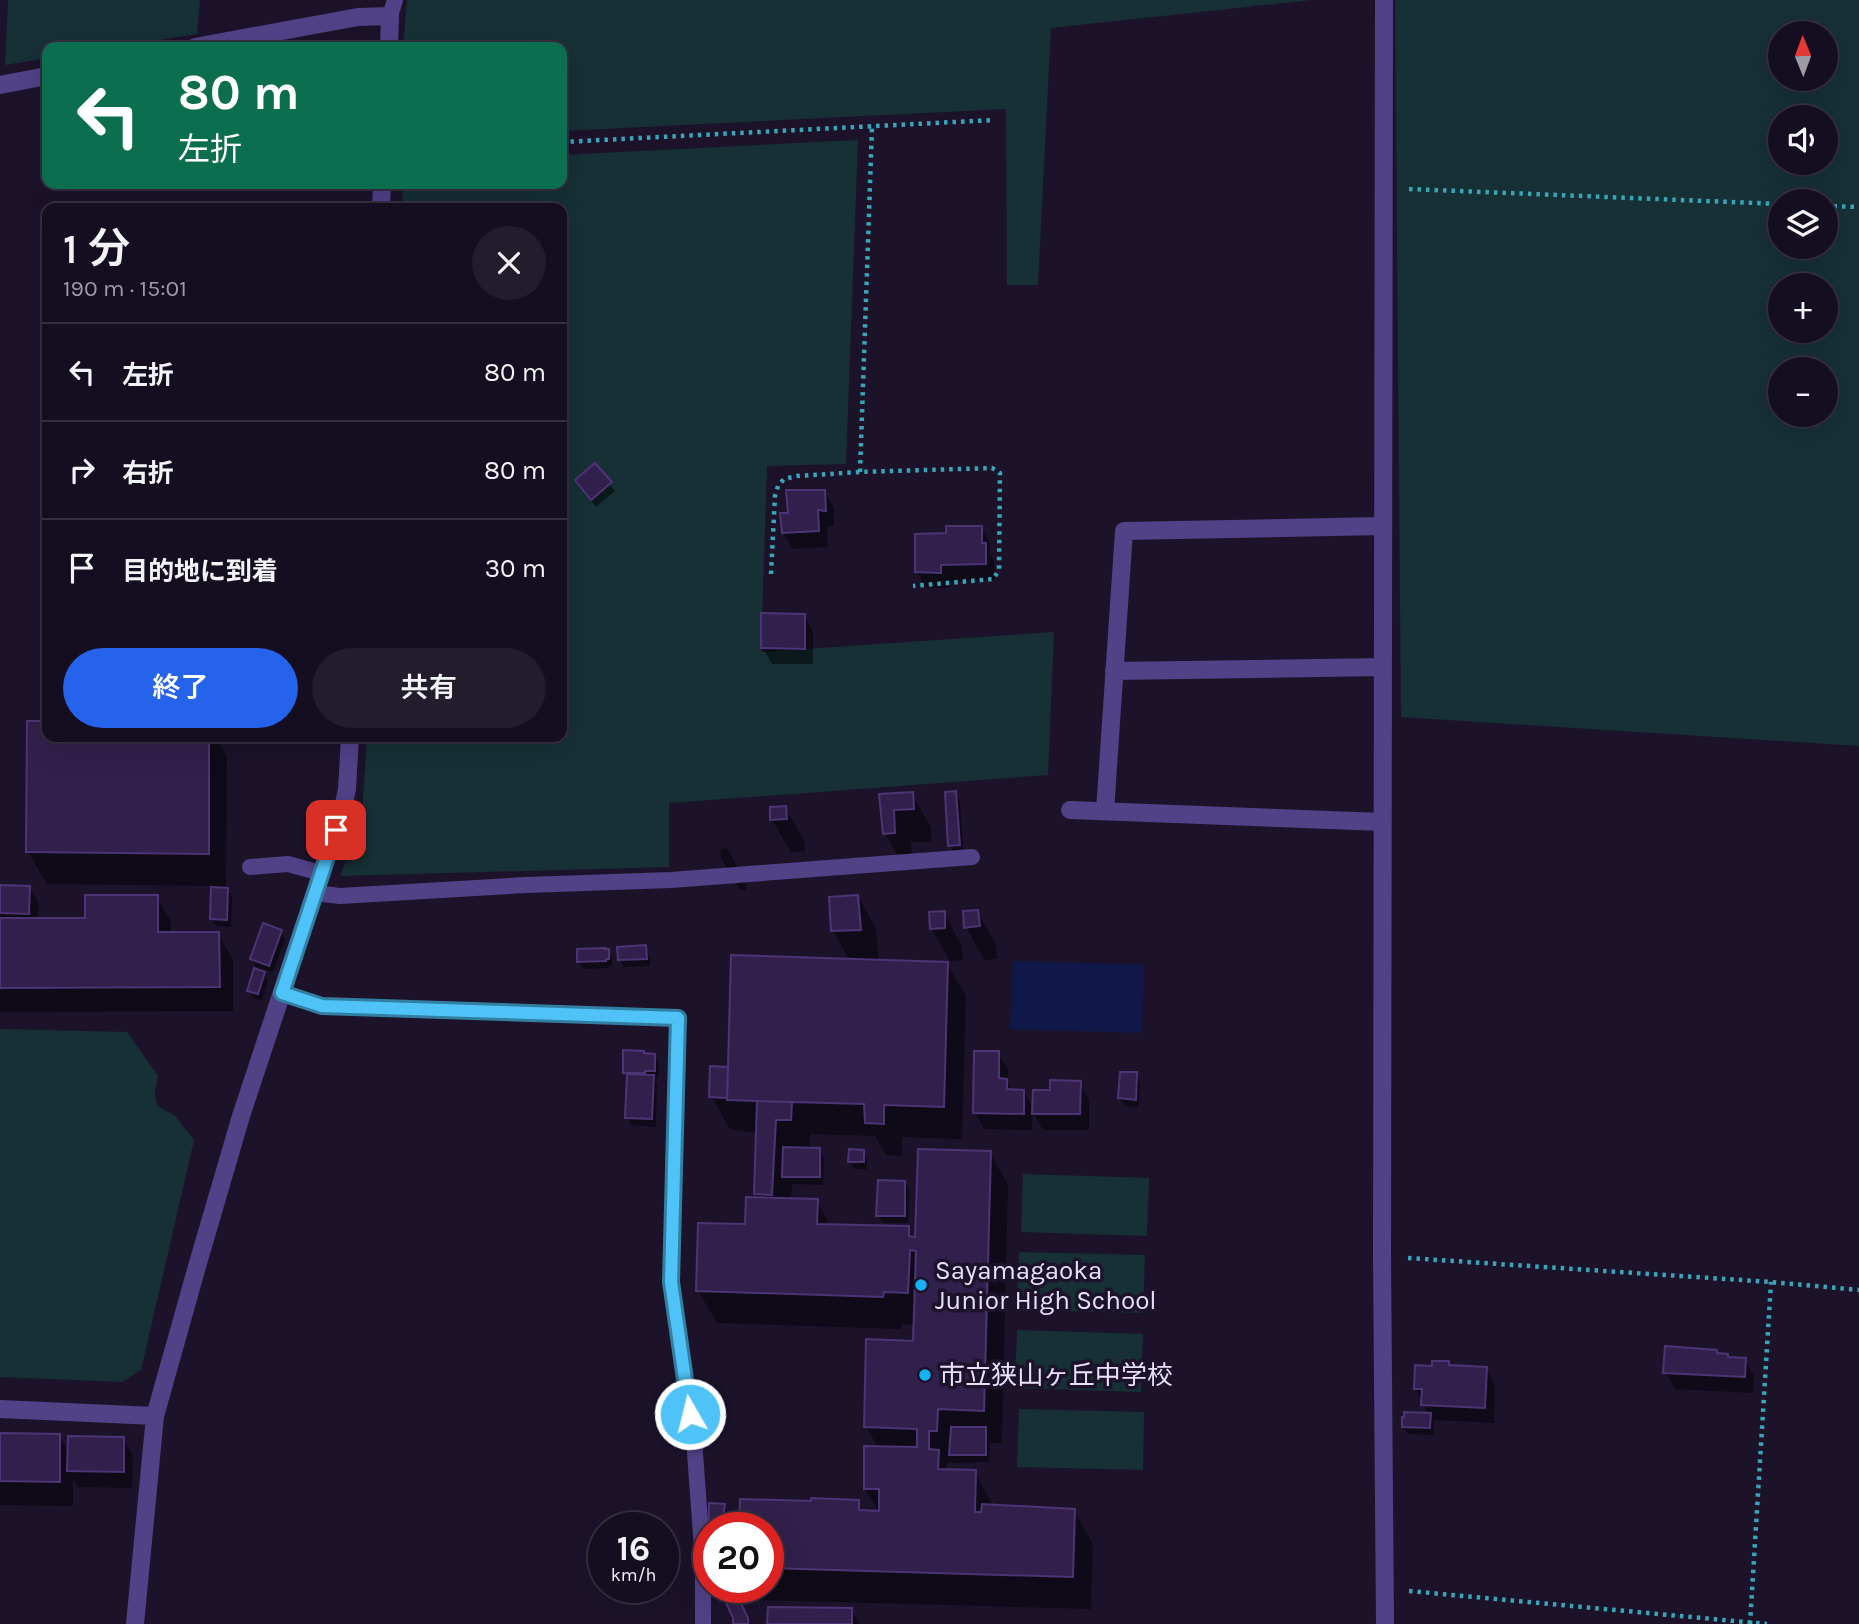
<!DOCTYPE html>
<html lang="ja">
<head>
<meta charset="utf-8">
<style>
  body { margin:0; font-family:Karla,"Noto Sans JP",sans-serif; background:#221c2d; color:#f1f3f6; height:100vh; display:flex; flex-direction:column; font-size:26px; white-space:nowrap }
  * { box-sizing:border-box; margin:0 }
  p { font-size:23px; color:#9d9ca5 }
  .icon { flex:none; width:38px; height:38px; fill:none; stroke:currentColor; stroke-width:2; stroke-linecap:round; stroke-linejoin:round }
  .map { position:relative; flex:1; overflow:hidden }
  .panel { position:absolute; left:42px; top:203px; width:525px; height:539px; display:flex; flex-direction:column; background:#150e20; border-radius:14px; box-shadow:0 7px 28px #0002,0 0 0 2px #342e3e }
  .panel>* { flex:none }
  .guide { position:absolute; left:42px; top:42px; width:525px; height:147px; border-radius:14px; box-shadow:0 7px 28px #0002,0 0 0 2px #342e3e; background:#0b6e4f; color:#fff; overflow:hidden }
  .needle { width:46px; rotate:359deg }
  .buttons { position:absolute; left:1768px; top:21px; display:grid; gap:14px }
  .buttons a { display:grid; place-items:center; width:70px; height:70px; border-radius:50%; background:#150e20; box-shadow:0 7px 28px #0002,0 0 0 2px #342e3e; font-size:35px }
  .speed { position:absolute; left:588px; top:1512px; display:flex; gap:14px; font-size:35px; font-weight:700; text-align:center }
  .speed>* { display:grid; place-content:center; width:91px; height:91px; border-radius:50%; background:#150e20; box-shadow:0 7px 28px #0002,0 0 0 2px #342e3e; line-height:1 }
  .speed small { font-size:18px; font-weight:400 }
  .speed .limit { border:10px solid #d22; background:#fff; color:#111 }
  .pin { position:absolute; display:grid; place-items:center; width:60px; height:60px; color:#fff; margin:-30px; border-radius:14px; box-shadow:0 4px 10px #0006 }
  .me { position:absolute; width:77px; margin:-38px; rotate:352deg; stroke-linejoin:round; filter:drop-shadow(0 0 5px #0008) }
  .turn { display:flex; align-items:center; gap:24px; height:147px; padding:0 21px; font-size:32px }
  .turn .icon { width:91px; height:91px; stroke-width:2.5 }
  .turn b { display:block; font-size:49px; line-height:60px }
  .round { display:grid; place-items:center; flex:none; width:74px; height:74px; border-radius:37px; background:#221c2d }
  .head { display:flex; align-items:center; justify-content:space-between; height:119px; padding:0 21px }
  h1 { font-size:42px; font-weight:600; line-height:52px }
  .cta { display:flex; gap:14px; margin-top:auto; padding:14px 21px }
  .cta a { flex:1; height:80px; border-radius:42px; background:#2563eb; color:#fff; font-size:28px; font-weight:600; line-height:80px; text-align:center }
  .cta a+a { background:#221c2d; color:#f1f3f6 }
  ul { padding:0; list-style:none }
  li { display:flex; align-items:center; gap:21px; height:98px; padding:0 21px; border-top:2px solid #342e3e }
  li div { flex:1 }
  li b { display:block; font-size:26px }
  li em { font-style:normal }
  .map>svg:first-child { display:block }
</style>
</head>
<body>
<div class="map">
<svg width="1859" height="1624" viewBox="0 0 1859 1624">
  <rect width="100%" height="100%" fill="#1c132b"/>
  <path fill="#163035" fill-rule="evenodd" d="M8,0H200L197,34L114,47H47V58L5,65Z
    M407,0H1312L1051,28L1038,285H1007L1006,109L562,131V47H403Z
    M1395,0H1859V746L1401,717ZM1825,33V79H1780V33ZM1780,117H1825V163H1780ZM1780,201H1825V247H1780ZM1825,285V331H1780V285ZM1825,369V415H1780V369Z
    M858,140L846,464L767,466L761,652L1054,632L1048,775L669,803V867L340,876L362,816L367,737H562V208H402L403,184H562V155Z
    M0,1029L127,1032L158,1076L155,1092L157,1106L174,1115L194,1140L141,1370L122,1382L0,1377Z
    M1023,1174L1149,1178L1147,1236L1021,1232Z
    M1019,1252L1145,1255L1143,1313L1017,1310Z
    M1017,1330L1143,1334L1141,1392L1015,1388Z
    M1019,1409L1144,1412L1143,1470L1017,1467Z"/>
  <path fill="#0f1848" d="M1013,961L1144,965L1142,1033L1010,1029Z"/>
  <path fill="#0007" d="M595,465L615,491L596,507L581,488Z
    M824,491L834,508V526H827L828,547L793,549L783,533L790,514Z
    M981,527L990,544V554L994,561L995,580L949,581V588H926L917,572L948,535Z
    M804,615L813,632V664H772L763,648Z
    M29,723H47V737H216L227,756L226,889L232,897L231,927L216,926L211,918L213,886L47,884L28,852Z
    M955,793L960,801L963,852L954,853L950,845Z
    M912,794L931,827L932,842H911L912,865L904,866L885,833L881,795Z
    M785,808L804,840L805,851L791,852L772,820Z
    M727,848L745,881L746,890H740L721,858L720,849Z
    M0,886L29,887L39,904L38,920H87L157,897L171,922V934H218L233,959V1011L0,1012Z
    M858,896L876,929L879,962L947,964L966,996L962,1139L902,1137V1156L886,1155L875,1136L810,1134L809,1150H819L824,1158L823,1185L792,1184L791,1200H816L831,1226L908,1228L914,1238L990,1153L1008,1185L1002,1443H990L989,1462L947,1463V1468L949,1471L975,1472L993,1506L1074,1511L1093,1544L1091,1609L759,1600L752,1587H768V1528L858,1502L864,1512H879L865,1489L878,1448L866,1426L915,1343L916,1325L901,1324V1329L717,1323L698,1291L747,1226L759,1199L756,1194L758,1133L730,1129L711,1096L730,1068L850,961L833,931Z
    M977,912L996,944L997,959L984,960L966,927Z
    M944,913L962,946L963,960L950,961L931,928Z
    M281,931L285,939L273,972L256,967L252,959Z
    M645,947L649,955L650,966L624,967L620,960Z
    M608,951L612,959V966H609V968L583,969L579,961Z
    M264,973L268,981L262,1001L253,998L249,991Z
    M998,1053L1008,1069V1083L1012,1091H1023L1034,1109L1052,1092L1079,1083L1089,1099V1130H1043L1033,1112L1032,1130L984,1129L975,1113Z
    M645,1055L654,1056L659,1063L658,1079L654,1078L657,1084L656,1127L632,1125L627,1118L629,1079L625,1072Z
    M1136,1074L1140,1082L1139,1107L1125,1106L1120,1098Z
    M863,1151L867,1159V1169H854L850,1161Z
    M904,1182L909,1190L908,1223H883L878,1215Z
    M1716,1351L1718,1355H1727L1729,1359L1745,1360L1754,1376L1753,1393L1675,1389L1665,1372Z
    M1448,1363L1450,1367L1486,1369L1495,1385L1494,1423L1434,1420V1435L1408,1434L1403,1427L1429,1415L1416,1389L1433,1368Z
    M0,1435L59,1436L69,1453L123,1439L133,1455L132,1488L78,1487L73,1479V1506L0,1505Z
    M724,1506L733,1522V1528H710Z
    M851,1609L860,1624H769Z"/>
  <path fill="#31204b" stroke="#4d3475" stroke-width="2" d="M595,463L612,482L591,500L575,480Z
    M786,490H825L826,511L818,510L819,531L782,533L780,513H788Z
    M946,526H982V543H986V564L941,565V573L915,572V534L946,533Z
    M761,613L805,614V649L761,648Z
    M27,721H47V737H209V854L26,852Z
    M956,791L960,845L948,846L945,792Z
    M913,792L914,809L894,810L895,833L883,834L879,794Z
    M786,806L787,819L770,820V807Z
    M0,885L30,886L29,914L0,913Z
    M211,887L228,888L227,920L210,919Z
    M85,895H158V932H219L220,987L0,988V918H85Z
    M858,895L861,930L831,931L829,897Z
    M978,910L980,926L964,928L963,911Z
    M945,911V928L930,929L929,912Z
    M263,923L282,930L269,966L250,959Z
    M646,945L647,959L618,960L617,947Z
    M605,948V949H609V959H606V961L577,962V949Z
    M731,955L948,962L944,1107L884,1105V1124L865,1123L864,1104L792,1102L791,1120H776L772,1195L754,1194L757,1101L727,1100V1098L709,1097L710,1066L728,1067Z
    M254,968L265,972L258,994L247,991Z
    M623,1050L644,1051V1053L655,1054V1071H645V1073H623Z
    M974,1051H999V1078L1007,1079V1089L1024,1090V1114L973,1113Z
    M710,1066L728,1067L727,1098L709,1097Z
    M1120,1072H1137L1136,1100L1118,1098Z
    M627,1074L654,1075L652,1119L625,1118Z
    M1050,1080L1081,1081L1080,1114H1032L1033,1090H1050Z
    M757,1101L792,1102L791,1120H776L772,1195L754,1194Z
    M783,1147L820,1148V1177H782Z
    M849,1149L864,1150V1162H848Z
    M918,1149L991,1151L984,1411L938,1409L937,1431H929V1449L939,1450L938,1469L976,1470L975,1512H981L982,1504L1075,1509L1073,1577L768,1568V1528H739L740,1499L811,1501V1498L859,1500V1510L879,1511V1489H864V1446L917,1447V1429L864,1427L866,1339L913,1341L916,1251L910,1250L908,1293L884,1292L883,1297L696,1291L698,1223L745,1224L746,1197L818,1199L817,1224L909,1226V1236L915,1237Z
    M878,1180L905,1181V1216H876Z
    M1665,1346L1717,1350V1353L1728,1354V1357L1746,1358L1745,1377L1663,1373Z
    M1432,1361H1449V1365L1487,1367L1485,1408L1421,1405L1422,1389H1414L1415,1365L1432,1366Z
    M1404,1412L1431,1413L1430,1428L1402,1427V1417H1404Z
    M951,1427H986V1455H949Z
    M0,1433L60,1434V1482L0,1481Z
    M68,1436L124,1437V1472L67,1471Z
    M709,1503L725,1504L722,1528H709V1565L708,1563Z
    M719,1587H733L748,1618V1624H733V1618Z
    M768,1607L852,1608V1624H767Z"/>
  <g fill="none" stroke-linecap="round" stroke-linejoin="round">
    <path stroke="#39a6b7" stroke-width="4.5" stroke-dasharray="3.5 5" stroke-linecap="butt" d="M562,142L994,120
      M1409,189L1780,204
      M1825,206L1859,207
      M860,472L872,127
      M771,574L775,496L778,486L784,479L797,476L860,472L992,468L1000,473L999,570L993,579L913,586
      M1408,1258L1771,1282L1859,1290
      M1409,1591L1767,1624
      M1750,1624L1771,1282"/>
    <path stroke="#514187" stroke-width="16" d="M390,16L395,0
      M250,867L288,864L321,873
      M315,893L340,896L526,885L671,880L972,857
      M282,993L322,1006L678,1018L671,1282L694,1440L703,1562V1624"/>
    <path stroke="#514187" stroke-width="18" d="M1384,0L1382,1256L1385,1624
      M195,47L358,17L390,16L389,47
      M0,85L47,76
      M381,208L382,184
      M1114,671L1383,667
      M1070,810L1382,822
      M1105,811L1124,531L1383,526
      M0,1409L155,1416
      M135,1624L155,1416L198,1263L241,1116L343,808L347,789L350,737"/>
  </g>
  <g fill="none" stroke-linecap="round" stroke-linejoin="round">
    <g stroke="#337fa1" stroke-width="18">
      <path id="route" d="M336,830L282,993L322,1006L678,1018L671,1282L690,1414"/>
    </g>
    <use href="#route" stroke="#4fc3f7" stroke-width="12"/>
  </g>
  <g fill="#16b1f2" stroke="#1c132b" stroke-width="2.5">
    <circle cx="921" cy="1285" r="7"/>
    <circle cx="925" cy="1375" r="7"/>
  </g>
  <g text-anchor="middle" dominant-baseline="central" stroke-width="7" stroke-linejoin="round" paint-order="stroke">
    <g font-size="26" fill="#e8dffd" stroke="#1c132b" text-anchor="start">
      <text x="935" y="1270">Sayamagaoka<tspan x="935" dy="30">Junior High School</tspan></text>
      <text x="939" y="1375">市立狭山ヶ丘中学校</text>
    </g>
  </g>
</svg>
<div class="buttons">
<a><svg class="needle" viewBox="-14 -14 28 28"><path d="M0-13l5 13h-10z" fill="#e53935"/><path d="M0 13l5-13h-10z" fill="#9d9ca5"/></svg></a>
<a><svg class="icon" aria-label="sound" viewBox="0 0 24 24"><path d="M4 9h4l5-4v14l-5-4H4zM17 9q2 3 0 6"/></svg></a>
<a><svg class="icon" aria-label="layers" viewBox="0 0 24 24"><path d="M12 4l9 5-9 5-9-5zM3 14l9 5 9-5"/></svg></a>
<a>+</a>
<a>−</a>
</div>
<div class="speed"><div>16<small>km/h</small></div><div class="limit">20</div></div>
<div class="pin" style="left:336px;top:830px;background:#d93025"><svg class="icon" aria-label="arrive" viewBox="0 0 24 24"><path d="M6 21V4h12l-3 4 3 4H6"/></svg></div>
<svg class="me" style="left:690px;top:1414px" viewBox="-20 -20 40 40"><circle r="17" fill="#4fc3f7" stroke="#fff" stroke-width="3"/><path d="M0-11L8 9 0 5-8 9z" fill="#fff"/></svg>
<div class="guide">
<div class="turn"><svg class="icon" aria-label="left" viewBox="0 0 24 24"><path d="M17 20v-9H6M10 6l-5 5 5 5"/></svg><div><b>80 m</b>左折</div></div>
</div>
<section class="panel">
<div class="head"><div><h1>1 分</h1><p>190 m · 15:01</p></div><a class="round"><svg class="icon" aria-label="close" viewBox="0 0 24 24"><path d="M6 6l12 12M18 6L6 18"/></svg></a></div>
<ul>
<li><svg class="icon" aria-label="left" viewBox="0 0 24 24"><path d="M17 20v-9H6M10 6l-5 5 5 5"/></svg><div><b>左折</b></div><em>80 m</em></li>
<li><svg class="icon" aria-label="right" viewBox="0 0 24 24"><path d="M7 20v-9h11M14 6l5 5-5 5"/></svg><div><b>右折</b></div><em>80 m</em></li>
<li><svg class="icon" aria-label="arrive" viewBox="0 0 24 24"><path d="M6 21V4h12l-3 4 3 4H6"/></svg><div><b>目的地に到着</b></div><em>30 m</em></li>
</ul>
<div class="cta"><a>終了</a><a>共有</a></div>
</section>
</div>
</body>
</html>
